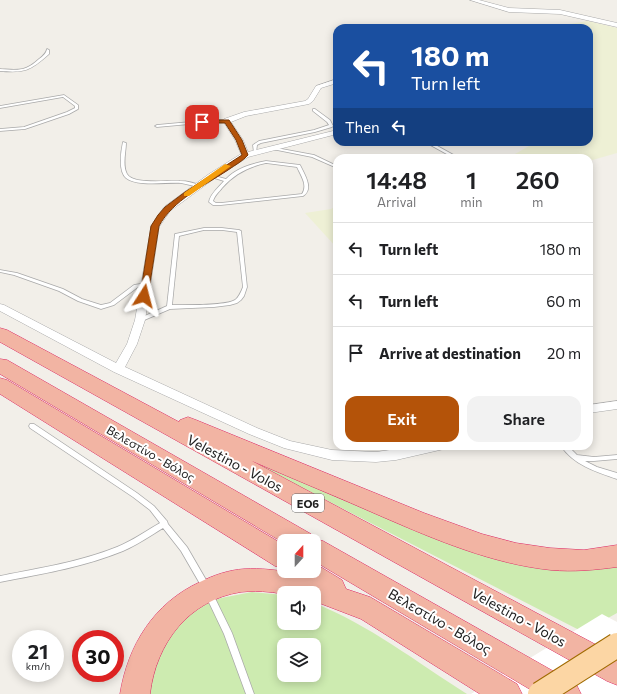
<!DOCTYPE html>
<html lang="en">
<head>
<meta charset="utf-8">
<style>
  body { margin:0; font-family:Commissioner,sans-serif; background:#f2f2f2; color:#202124; height:100vh; display:flex; flex-direction:column; font-size:15px; white-space:nowrap }
  * { box-sizing:border-box; margin:0 }
  p { font-size:13px; color:#757577 }
  .icon { flex:none; width:22px; height:22px; fill:none; stroke:currentColor; stroke-width:2; stroke-linecap:round; stroke-linejoin:round }
  .map { position:relative; flex:1; overflow:hidden }
  .panel { position:absolute; left:333px; top:154px; width:260px; height:296px; display:flex; flex-direction:column; background:#fff; border-radius:12px; box-shadow:0 2px 10px #0003 }
  .panel>* { flex:none }
  .hud { position:absolute; left:333px; top:24px; width:260px; height:122px; border-radius:12px; box-shadow:0 2px 10px #0003; background:#1a4fa0; color:#fff; overflow:hidden }
  .needle { width:26px; rotate:21deg }
  .controls { position:absolute; left:277px; top:534px; display:grid; gap:8px }
  .controls a { display:grid; place-items:center; width:44px; height:44px; border-radius:8px; background:#fff; box-shadow:0 2px 10px #0003; font-size:20px }
  .speed { position:absolute; left:12px; top:630px; display:flex; gap:8px; font-size:20px; font-weight:700; text-align:center }
  .speed>* { display:grid; place-content:center; width:52px; height:52px; border-radius:50%; background:#fff; box-shadow:0 2px 10px #0003; line-height:1 }
  .speed small { font-size:10px; font-weight:400 }
  .speed .limit { border:6px solid #d22; background:#fff; color:#111 }
  .pin { position:absolute; display:grid; place-items:center; width:34px; height:34px; color:#fff; margin:-17px; border-radius:8px; box-shadow:0 2px 6px #0006 }
  .me { position:absolute; width:44px; margin:-22px; rotate:9deg; stroke-linejoin:round; filter:drop-shadow(0 0 3px #0008) }
  .turn { display:flex; align-items:center; gap:14px; height:84px; padding:0 12px; font-size:18px }
  .turn .icon { width:52px; height:52px; stroke-width:2.5 }
  .turn b { display:block; font-size:28px; line-height:34px }
  .then { display:flex; align-items:center; height:38px; padding:0 12px; background:#0003; gap:8px; font-size:15px }
  .eta { display:flex; justify-content:space-evenly; align-items:center; height:68px; text-align:center }
  .eta b { font-size:24px; font-weight:600; line-height:28px }
  .action { display:flex; gap:8px; margin-top:auto; padding:8px 12px }
  .action a { flex:1; height:46px; border-radius:12px; background:#b45309; color:#fff; font-size:16px; font-weight:600; line-height:46px; text-align:center }
  .action a+a { background:#f2f2f2; color:#202124 }
  ul { padding:0; list-style:none }
  li { display:flex; align-items:center; gap:12px; height:52px; padding:0 12px; border-top:1px solid #e0e0e0 }
  li div { flex:1 }
  li b { display:block; font-size:15px }
  li em { font-style:normal }
  .map>svg:first-child { display:block }
</style>
</head>
<body>
<div class="map">
<svg width="617" height="694" viewBox="0 0 617 694">
  <rect width="100%" height="100%" fill="#f2efe9"/>
  <path fill="#eef0d5" d="M588,21L617,28V153L589,161V158H508L536,142H589V28H544Z
    M337,205V248L305,213L331,209Z"/>
  <path fill="#cdebb0" fill-rule="evenodd" d="M246,459L446,540L617,565V613L583,632Z
    M252,592L284,595V623H314V603C368,624 418,663 467,694H148L154,663L177,623L207,603L221,598ZM284,645H314V675H284Z"/>
  <path fill="#fff" d="M602,614L617,622V694H471Z"/>
  <g fill="none" stroke-linecap="round" stroke-linejoin="round">
    <g stroke="#a9a9a9" stroke-width="1.5">
      <path id="service" d="M47,49L49,50V54C30,71 25,73 0,71V69C18,70 25,72 39,59C43,56 46,54 47,49Z
        M64,95L78,105V109L69,114L25,129L0,131V129L24,127L67,112L75,108V106L63,97L0,108V106Z
        M313,109H315L330,120L333,126L332,127L315,132L261,143L257,145L256,153H254L253,145L259,141L314,130L329,125L327,122L313,111Z
        M212,120H227L229,121L227,122H212L157,127L155,126L157,125Z
        M123,142L126,143C126,152 122,165 127,174C133,185 169,180 180,181C187,181 195,183 201,186L199,187C193,186 187,184 181,183C167,182 137,187 126,178C118,171 121,151 123,142Z
        M425,142H430L459,158H454Z
        M271,147L314,155L337,166V168L312,157L272,149L270,148Z
        M266,161L300,165C305,175 314,189 303,196L221,205H213L209,202C210,194 219,187 224,181L211,177V175L226,179C237,168 251,164 266,161ZM266,163L297,167C301,176 308,185 302,194L221,203H216L213,201C215,195 219,192 222,188C234,174 248,167 266,163Z
        M204,228H222L239,230L241,231L247,287L244,296L241,300L237,303L230,305L214,307L170,309L142,321H138L137,320L138,319L167,306L175,234ZM204,230H222L237,232L243,287C241,292 239,297 235,300C225,306 185,305 172,305L179,236Z
        M0,270L17,273L63,289L82,299L101,305L110,303L134,285L146,283L148,284V285L138,287L114,305L101,309L78,301L59,291L14,275L0,272Z
        M30,424H34L137,493L154,506L166,520L167,521L168,524L187,547L209,585L210,587L209,589L206,590L203,589L181,551L163,528C150,536 137,545 123,551C84,567 41,574 0,582V576C39,568 80,562 117,547C132,541 146,531 160,523L150,510L133,497L30,428L29,426Z
        M561,446H568L577,455L594,457L617,455V459L594,461H585L597,467L617,473V479C596,472 574,465 561,446Z
        M209,591L212,592L232,633L254,694H246L224,634L205,594L206,592Z"/>
    </g>
    <g stroke="#a9a9a9" stroke-width="1">
      <path id="minor" d="M470,0H479L509,8L560,10L617,23V27L560,14L509,12Z
        M337,79V83L321,88L313,101L309,104L246,116L231,122L243,140L248,152L337,130V134L248,157L215,178L170,211L159,227L145,320L137,344L125,367L257,428L290,441L332,450L376,452L417,446H446L444,449L396,460L376,462L332,460L284,448L249,434L114,372L0,311V304L4,305L116,363L127,344L135,320L151,227L164,207L209,174L241,154L235,140L223,121L224,119L244,112L305,101L308,99L316,86Z
        M617,401V409L589,413V405Z"/>
    </g>
    <g stroke="#dc2a67" stroke-width="1">
      <path id="trunk" d="M0,328L7,330L179,422L180,420L188,417L196,420L424,513L482,534L516,543L550,548L584,550L617,545V567C595,570 573,572 551,570C493,564 436,540 383,517C340,498 296,480 252,461L617,656V685L607,681L0,342Z
        M0,359L7,360L311,534L313,538L323,541L576,684L581,694H538L314,561V541H284V543L0,374Z
        M0,378L7,380L284,545V569L275,566L0,394Z
        M314,563L342,580L346,589L370,597L517,684L522,694H480L361,619L314,601V593C304,593 293,593 284,594C280,594 274,592 269,592C261,591 250,591 241,592C189,600 156,643 150,694H120C128,645 154,603 200,582C214,575 229,570 244,569C261,568 277,570 293,573L292,571H314Z"/>
    </g>
    <use href="#service" fill="#fff" fill-rule="evenodd"/>
    <use href="#minor" fill="#fff" fill-rule="evenodd"/>
    <use href="#trunk" fill="#f2b4a3" fill-rule="evenodd"/>
    <g stroke="#a06b00" stroke-width="26" stroke-linecap="butt">
      <path id="primary-bridge" d="M540,694L617,645"/>
    </g>
    <use href="#primary-bridge" stroke="#fcd6a4" stroke-width="24"/>
  </g>
  <path fill="#b45309" stroke="#753606" d="M202,120H229L242,140L248,155C243,161 235,165 228,170C204,186 173,200 159,226L148,296L144,298H141L140,296L151,226L158,215L165,207L185,192L242,155L236,140L225,123H200L199,122Z"/>
  <path fill="#f59e0b" d="M225,164L231,166L189,196H184V193Z"/>
  <g text-anchor="middle" dominant-baseline="central" stroke-width="4" stroke-linejoin="round" paint-order="stroke">
    <rect fill="#fff" stroke="#646464" stroke-width="1" x="292" y="494" width="32" height="18" rx="3"/>
    <g font-size="11" font-weight="bold" fill="#222">
      <text x="308" y="503">ΕΟ6</text>
    </g>
    <g font-size="12" fill="#222" stroke="#fff">
      <text transform="translate(151 453) rotate(30)">Βελεστίνο - Βόλος</text>
    </g>
    <g font-size="14" fill="#222" stroke="#fff">
      <text transform="translate(235 463) rotate(28)">Velestino - Volos</text>
      <text transform="translate(519 617) rotate(29)">Velestino - Volos</text>
      <text transform="translate(440 621) rotate(30)">Βελεστίνο - Βόλος</text>
    </g>
  </g>
</svg>
<div class="controls">
<a><svg class="needle" viewBox="-14 -14 28 28"><path d="M0-13l5 13h-10z" fill="#e53935"/><path d="M0 13l5-13h-10z" fill="#757577"/></svg></a>
<a><svg class="icon" aria-label="sound" viewBox="0 0 24 24"><path d="M4 9h4l5-4v14l-5-4H4zM17 9q2 3 0 6"/></svg></a>
<a><svg class="icon" aria-label="layers" viewBox="0 0 24 24"><path d="M12 4l9 5-9 5-9-5zM3 14l9 5 9-5"/></svg></a>
</div>
<div class="speed"><div>21<small>km/h</small></div><div class="limit">30</div></div>
<div class="pin" style="left:202px;top:122px;background:#d93025"><svg class="icon" aria-label="arrive" viewBox="0 0 24 24"><path d="M6 21V4h12l-3 4 3 4H6"/></svg></div>
<svg class="me" style="left:144px;top:296px" viewBox="-20 -20 40 40"><path d="M0-17L14 15 0 8-14 15z" fill="#b45309" stroke="#fff" stroke-width="4"/></svg>
<div class="hud">
<div class="turn"><svg class="icon" aria-label="left" viewBox="0 0 24 24"><path d="M17 20v-9H6M10 6l-5 5 5 5"/></svg><div><b>180 m</b>Turn left</div></div>
<div class="then">Then<svg class="icon" aria-label="left" viewBox="0 0 24 24"><path d="M17 20v-9H6M10 6l-5 5 5 5"/></svg></div>
</div>
<section class="panel">
<div class="eta">
<div><b>14:48</b><p>Arrival</p></div>
<div><b>1</b><p>min</p></div>
<div><b>260</b><p>m</p></div>
</div>
<ul>
<li><svg class="icon" aria-label="left" viewBox="0 0 24 24"><path d="M17 20v-9H6M10 6l-5 5 5 5"/></svg><div><b>Turn left</b></div><em>180 m</em></li>
<li><svg class="icon" aria-label="left" viewBox="0 0 24 24"><path d="M17 20v-9H6M10 6l-5 5 5 5"/></svg><div><b>Turn left</b></div><em>60 m</em></li>
<li><svg class="icon" aria-label="arrive" viewBox="0 0 24 24"><path d="M6 21V4h12l-3 4 3 4H6"/></svg><div><b>Arrive at destination</b></div><em>20 m</em></li>
</ul>
<div class="action"><a>Exit</a><a>Share</a></div>
</section>
</div>
</body>
</html>
